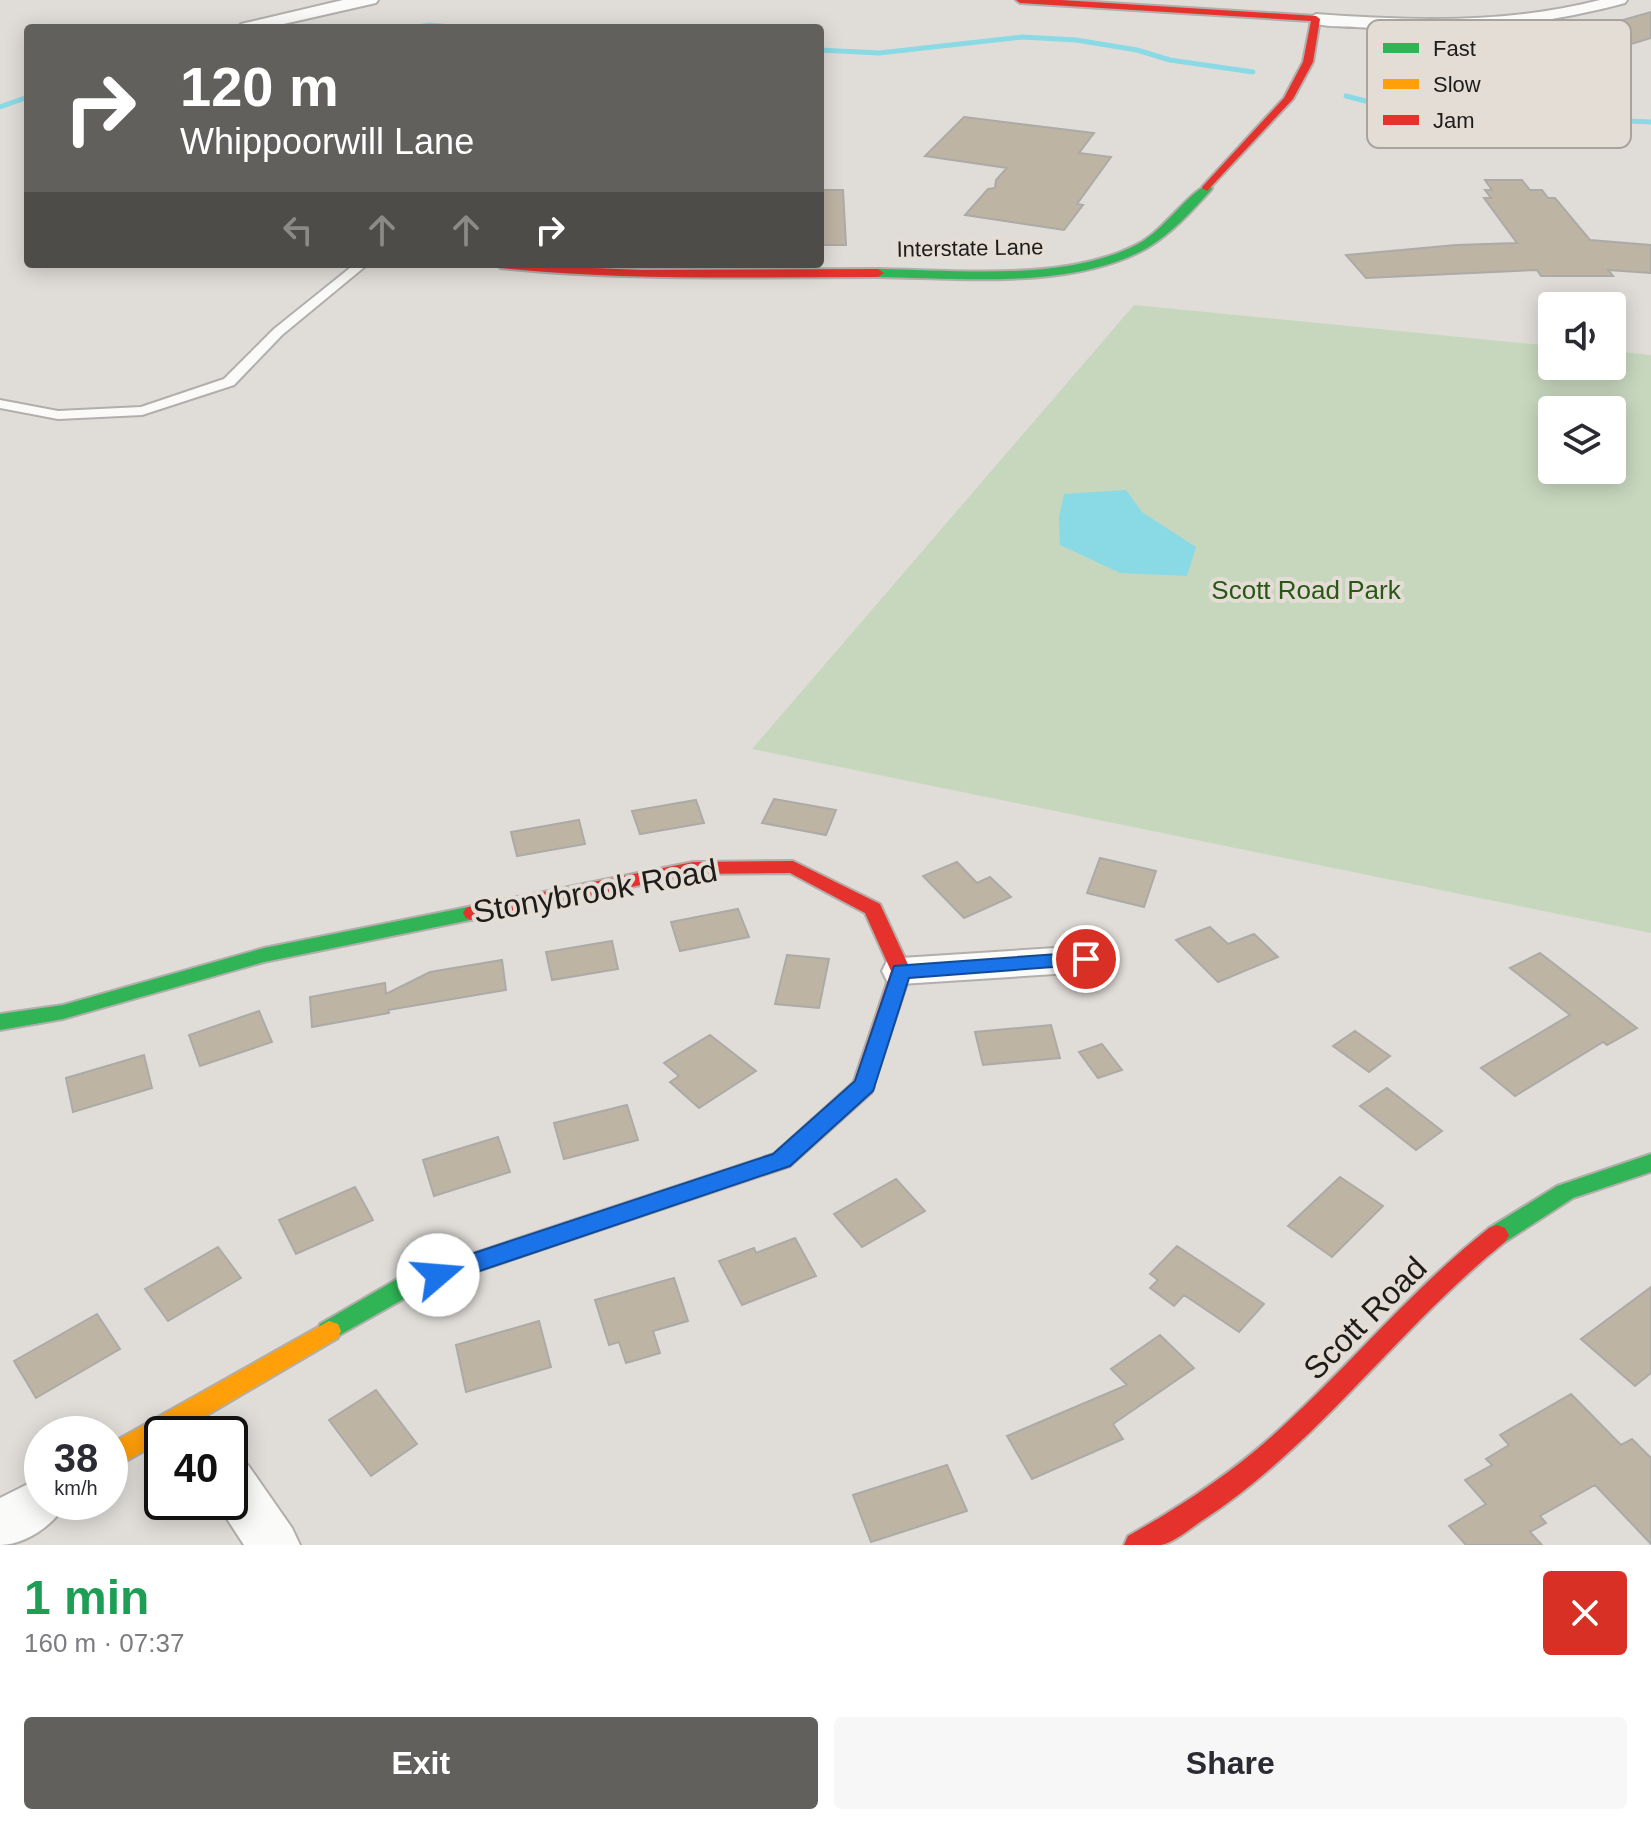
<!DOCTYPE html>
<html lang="en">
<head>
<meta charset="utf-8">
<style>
  body { margin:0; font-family:Arial,sans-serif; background:#f7f7f7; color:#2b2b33; height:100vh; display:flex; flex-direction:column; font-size:30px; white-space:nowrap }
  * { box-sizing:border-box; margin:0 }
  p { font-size:26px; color:#7c7c81 }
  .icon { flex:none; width:44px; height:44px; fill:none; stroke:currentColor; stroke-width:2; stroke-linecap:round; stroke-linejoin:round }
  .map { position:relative; height:1545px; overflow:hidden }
  .sheet { display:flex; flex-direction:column; background:#fff; flex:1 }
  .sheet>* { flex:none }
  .hud { position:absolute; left:24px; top:24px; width:800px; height:244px; border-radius:8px; box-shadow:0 4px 20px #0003; background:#62605c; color:#fff; overflow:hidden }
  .fabs { position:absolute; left:1538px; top:292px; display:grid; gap:16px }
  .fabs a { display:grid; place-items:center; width:88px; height:88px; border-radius:8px; background:#fff; box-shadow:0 4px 20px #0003; font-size:40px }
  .speed { position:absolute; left:24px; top:1416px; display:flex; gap:16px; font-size:40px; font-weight:700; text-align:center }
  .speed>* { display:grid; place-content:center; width:104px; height:104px; border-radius:50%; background:#fff; box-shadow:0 4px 20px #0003; line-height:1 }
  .speed small { font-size:20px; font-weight:400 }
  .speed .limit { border:4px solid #111; border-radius:12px; background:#fff; color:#111 }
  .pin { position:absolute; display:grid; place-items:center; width:68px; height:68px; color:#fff; margin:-34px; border:4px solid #fff; border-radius:50%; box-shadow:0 2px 8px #0007 }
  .me { position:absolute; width:88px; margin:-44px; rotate:72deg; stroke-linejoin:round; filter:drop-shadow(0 0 6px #0008) }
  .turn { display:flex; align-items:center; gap:28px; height:168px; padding:0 24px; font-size:36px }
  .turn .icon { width:104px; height:104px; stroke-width:2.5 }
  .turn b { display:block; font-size:56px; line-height:68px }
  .lanes { display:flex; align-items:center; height:76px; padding:0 24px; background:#0003; justify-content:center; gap:40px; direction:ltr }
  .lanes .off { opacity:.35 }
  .round { display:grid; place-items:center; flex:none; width:84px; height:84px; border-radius:8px; background:#f7f7f7 }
  .overview { display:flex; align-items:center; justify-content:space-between; height:136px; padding:0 24px }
  h1 { font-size:48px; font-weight:700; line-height:60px; color:#1e9e55 }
  .button { display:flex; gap:16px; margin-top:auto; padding:16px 24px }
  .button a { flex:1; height:92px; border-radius:8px; background:#62605c; color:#fff; font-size:32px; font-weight:700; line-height:92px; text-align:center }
  .button a+a { background:#f7f7f7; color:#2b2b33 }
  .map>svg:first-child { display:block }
</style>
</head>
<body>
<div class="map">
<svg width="1651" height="1545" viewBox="0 0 1651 1545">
  <rect width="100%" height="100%" fill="#e0ddd9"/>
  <path fill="#c7d7be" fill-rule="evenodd" d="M1134,305L1552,346V366H1612V351L1651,355V933L752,749ZM1552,410H1612V470H1552Z"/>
  <path fill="#8adae5" d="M1126,490L1142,512L1196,547L1187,576L1120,573L1060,545L1059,517L1064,494Z"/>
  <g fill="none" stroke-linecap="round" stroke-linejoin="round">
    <path stroke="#8adae5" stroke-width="5" d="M411,28L430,25L464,28
      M820,50L879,53L1022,37L1076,40L1137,50L1170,60L1253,72
      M1346,96L1397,109L1502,111L1557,118L1651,122
      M0,107L28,97"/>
  </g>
  <path fill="#beb4a4" stroke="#acaaa7" stroke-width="2" d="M1651,12V38L1605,52L1559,38Z
    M964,117L1094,133L1079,153L1111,157L1077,204L1083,205L1064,230L965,215L988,189L995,188L996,180L1007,168L925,156Z
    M1485,180H1522L1530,190H1542L1548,198H1555L1590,240L1651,245V273L1608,270L1613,276H1541L1537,270L1366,278L1346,255L1456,245L1517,243L1484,198H1491L1485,190H1492Z
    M820,190H843L846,245H820Z
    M774,799L836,810L826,835L762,823Z
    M696,800L704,823L640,834L632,811Z
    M579,820L585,844L517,856L511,832Z
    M1100,858L1156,871L1144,907L1087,893Z
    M957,862L977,883L990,877L1011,897L964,918L923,876Z
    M738,909L749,937L680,951L671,922Z
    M1210,927L1228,944L1254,934L1278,957L1218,982L1176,940Z
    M612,941L618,969L552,980L546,952Z
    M1540,953L1637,1028L1607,1045L1603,1042L1515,1096L1481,1068L1570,1015L1510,968Z
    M787,955L829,959L819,1008L775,1004Z
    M502,960L506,990L388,1010L389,1013L312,1027L310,997L385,983L386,994L430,972Z
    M259,1011L272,1042L200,1066L189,1035Z
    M1051,1025L1060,1058L983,1065L975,1032Z
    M1355,1031L1390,1056L1369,1072L1333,1046Z
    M710,1035L756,1071L699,1108L670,1082L679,1076L664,1063Z
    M1102,1044L1122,1070L1098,1078L1079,1052Z
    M144,1055L152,1088L73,1112L66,1078Z
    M1387,1088L1442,1131L1416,1150L1360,1106Z
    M627,1105L638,1140L564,1159L554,1123Z
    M498,1137L510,1172L434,1196L423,1160Z
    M1340,1177L1383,1206L1332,1257L1288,1226Z
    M896,1179L925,1211L862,1247L834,1214Z
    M355,1187L373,1220L296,1254L279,1220Z
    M795,1238L816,1276L742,1305L719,1261L754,1248L756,1253Z
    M1177,1246L1264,1304L1239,1332L1184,1295L1174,1306L1150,1288L1158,1280L1150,1274Z
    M218,1247L241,1278L168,1321L145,1289Z
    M674,1278L688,1321L653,1331L660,1353L626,1363L619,1342L609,1345L595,1300Z
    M1651,1287V1373L1635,1386L1581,1339Z
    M97,1314L120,1349L36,1398L14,1361Z
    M539,1321L551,1367L466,1392L456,1345Z
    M1160,1335L1194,1368L1113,1424L1123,1439L1032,1479L1007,1436L1127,1385L1111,1369Z
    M376,1390L417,1444L371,1476L329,1420Z
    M1571,1394L1621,1445L1632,1439L1651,1458V1544L1595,1485L1540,1516L1546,1523L1530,1532L1542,1545H1466L1449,1526L1486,1504L1465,1480L1492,1465L1486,1459L1509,1445L1500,1435Z
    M947,1465L967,1511L871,1542L853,1495Z"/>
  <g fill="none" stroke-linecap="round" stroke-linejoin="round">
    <g stroke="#b1aeab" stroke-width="4">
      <path id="lane" d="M355,264H368L282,335L234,385L142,415L58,419L0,408V400L58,411L141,407L224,379L274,329Z"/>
    </g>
    <g stroke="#b1aeab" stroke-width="4">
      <path id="street" d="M343,0H378L376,3L266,28H238L241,24Z
        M1600,0H1627L1625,3C1532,28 1450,33 1355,27C1341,26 1318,28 1308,19L1316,14C1412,21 1506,24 1600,0Z
        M1086,946L1100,950L1105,959L1100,968L1086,972L901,984L887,981L882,971L887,961L901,958Z
        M230,1458L248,1465L292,1528L300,1545H244L216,1502H230Z
        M42,1477V1502H66C56,1524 25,1545 0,1545V1498Z"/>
    </g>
    <g stroke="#b1aeab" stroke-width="4">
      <path id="fast" d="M1207,185L1212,188L1211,190C1192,211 1171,234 1147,248C1072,290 961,278 878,277L872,273L878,269C958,270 1065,282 1138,244C1164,230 1186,195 1207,185Z
        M473,906L480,908L483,913L480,918L264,962L63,1019L0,1030V1014L63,1005L264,948Z
        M863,1079L871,1081L874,1087L871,1093L790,1166L416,1292L329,1341L320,1338L317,1331L320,1324L399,1278L774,1154L855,1081Z
        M1651,1154V1172L1573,1198L1505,1242L1497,1245L1489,1242L1485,1235L1489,1228L1557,1186Z"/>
    </g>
    <g stroke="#b1aeab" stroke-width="4">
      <path id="slow" d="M329,1321L338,1324L341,1331L338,1338L175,1434H162V1441L110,1470V1444Z"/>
    </g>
    <g stroke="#b1aeab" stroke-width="4">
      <path id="jam" d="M1016,0H1061L1316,16L1320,19L1313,62L1293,99L1207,191L1202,188L1203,186L1284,98L1303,62L1311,21L1020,3Z
        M495,264L642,270L878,269L884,273L878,277C752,277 627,281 501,268Z
        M793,861L880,904L911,971L871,1093L863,1095L855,1093L852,1087L891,971L865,913L790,873L693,874L473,920L466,918L463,913L466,908L473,906L693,862Z
        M1497,1225L1505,1228L1509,1235L1505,1242C1398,1328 1319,1444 1203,1520C1191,1528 1175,1542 1161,1545C1150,1545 1136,1545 1124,1545L1128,1536C1183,1505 1236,1470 1282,1427C1353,1362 1413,1288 1489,1228Z"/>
    </g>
    <use href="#lane" fill="#fafaf9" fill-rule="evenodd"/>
    <use href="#street" fill="#fafaf9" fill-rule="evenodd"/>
    <use href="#fast" fill="#30b455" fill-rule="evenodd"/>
    <use href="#slow" fill="#ff9f0a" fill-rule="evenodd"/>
    <use href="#jam" fill="#e5322d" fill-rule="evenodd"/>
  </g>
  <path fill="#1a73e8" stroke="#114b97" stroke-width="2" d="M1086,952L1093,954L1096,959L1093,964L909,978L873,1091L790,1166L438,1285L429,1282L425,1275L429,1268L773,1154L855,1081L894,966Z"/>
  <g text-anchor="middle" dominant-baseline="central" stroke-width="8" stroke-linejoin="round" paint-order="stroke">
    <g font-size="22" fill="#1e1c19" stroke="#e3ddd6">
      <text transform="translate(970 248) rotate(-1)">Interstate Lane</text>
    </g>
    <g font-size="26" fill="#295815" stroke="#e3ddd6">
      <text x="1306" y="590">Scott Road Park</text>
    </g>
    <g font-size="32" fill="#1e1c19" stroke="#e3ddd6">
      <text transform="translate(595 891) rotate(-10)">Stonybrook Road</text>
      <text transform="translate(1365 1318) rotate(-45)">Scott Road</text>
    </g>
  </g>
  <rect x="1367" y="20" width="264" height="128" rx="12" fill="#e3ddd6" stroke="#a8a39d" stroke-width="2"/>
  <rect x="1383" y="43" width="36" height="10" fill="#30b455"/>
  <rect x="1383" y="79" width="36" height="10" fill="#ff9f0a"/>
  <rect x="1383" y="115" width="36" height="10" fill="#e5322d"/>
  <g font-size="22" fill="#1e1c19">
    <text x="1433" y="56">Fast</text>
    <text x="1433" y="92">Slow</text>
    <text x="1433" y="128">Jam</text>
  </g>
</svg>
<div class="fabs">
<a><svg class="icon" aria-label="sound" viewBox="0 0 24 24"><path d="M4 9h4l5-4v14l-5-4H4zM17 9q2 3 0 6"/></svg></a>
<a><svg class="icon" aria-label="layers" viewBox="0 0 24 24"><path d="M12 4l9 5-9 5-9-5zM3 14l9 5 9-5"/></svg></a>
</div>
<div class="speed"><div>38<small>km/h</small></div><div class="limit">40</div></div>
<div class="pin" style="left:1086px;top:959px;background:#d93025"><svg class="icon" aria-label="arrive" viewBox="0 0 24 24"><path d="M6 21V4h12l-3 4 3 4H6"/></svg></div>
<svg class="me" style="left:438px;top:1275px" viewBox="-20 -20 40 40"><circle r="19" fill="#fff"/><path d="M0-13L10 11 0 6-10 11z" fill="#1a73e8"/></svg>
<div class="hud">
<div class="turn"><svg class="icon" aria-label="right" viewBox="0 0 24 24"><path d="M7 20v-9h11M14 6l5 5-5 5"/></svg><div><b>120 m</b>Whippoorwill Lane</div></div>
<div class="lanes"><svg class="icon off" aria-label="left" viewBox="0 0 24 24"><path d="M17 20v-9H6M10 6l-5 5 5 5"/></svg><svg class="icon off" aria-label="ahead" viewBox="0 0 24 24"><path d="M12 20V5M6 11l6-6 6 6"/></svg><svg class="icon off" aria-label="ahead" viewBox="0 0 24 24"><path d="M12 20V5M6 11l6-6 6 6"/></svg><svg class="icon" aria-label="right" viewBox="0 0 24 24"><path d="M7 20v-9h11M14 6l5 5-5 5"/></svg></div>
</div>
</div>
<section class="sheet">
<div class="overview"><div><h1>1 min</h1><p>160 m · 07:37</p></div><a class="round" style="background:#d93025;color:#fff"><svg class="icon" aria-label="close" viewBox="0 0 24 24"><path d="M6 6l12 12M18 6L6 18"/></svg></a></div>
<div class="button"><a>Exit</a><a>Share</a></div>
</section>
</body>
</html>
